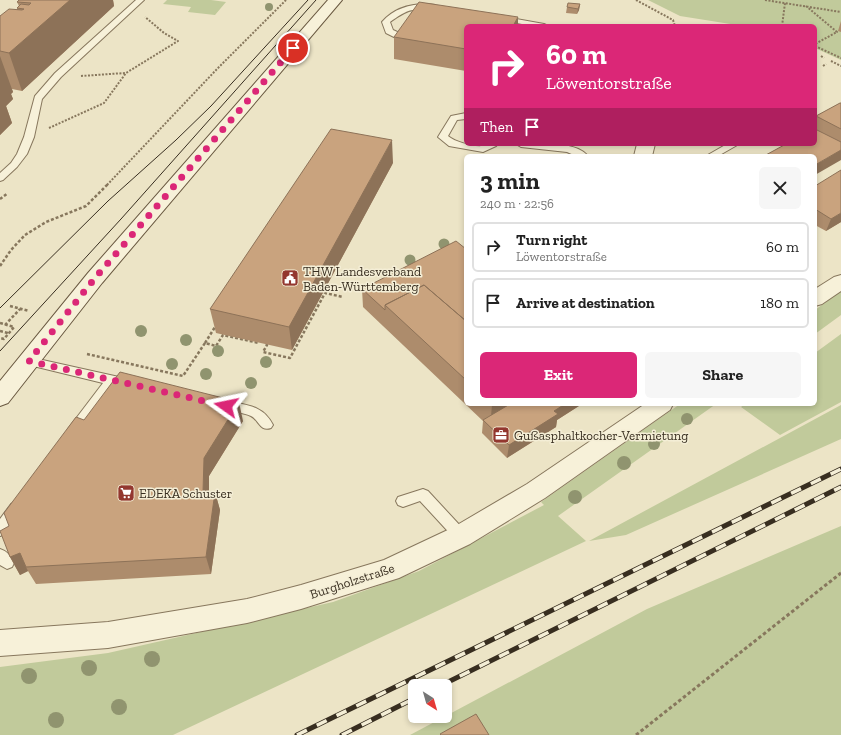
<!DOCTYPE html>
<html lang="en">
<head>
<meta charset="utf-8">
<style>
  body { margin:0; font-family:"Zilla Slab",serif; background:#f6f6f6; color:#222; height:100vh; display:flex; flex-direction:column; font-size:15px; white-space:nowrap }
  * { box-sizing:border-box; margin:0 }
  p { font-size:13px; color:#767676 }
  .icon { flex:none; width:22px; height:22px; fill:none; stroke:currentColor; stroke-width:2; stroke-linecap:round; stroke-linejoin:round }
  .map { position:relative; flex:1; overflow:hidden }
  .side { position:absolute; left:464px; top:154px; width:353px; height:252px; display:flex; flex-direction:column; background:#fff; border-radius:6px; box-shadow:0 2px 6px #0003 }
  .side>* { flex:none }
  .top-card { position:absolute; left:464px; top:24px; width:353px; height:122px; border-radius:6px; box-shadow:0 2px 6px #0003; background:#db2777; color:#fff; overflow:hidden }
  .needle { width:26px; rotate:143deg }
  .fabs { position:absolute; left:408px; top:679px; display:grid; gap:8px }
  .fabs a { display:grid; place-items:center; width:44px; height:44px; border-radius:6px; background:#fff; box-shadow:0 2px 6px #0003; font-size:20px }
  .pin { position:absolute; display:grid; place-items:center; width:34px; height:34px; color:#fff; margin:-17px; border:2px solid #fff; border-radius:50%; box-shadow:0 1px 4px #0007 }
  .me { position:absolute; width:44px; margin:-22px; rotate:282deg; stroke-linejoin:round; filter:drop-shadow(0 0 3px #0008) }
  .turn { display:flex; align-items:center; gap:14px; height:84px; padding:0 16px; font-size:18px }
  .turn .icon { width:52px; height:52px; stroke-width:2.5 }
  .turn b { display:block; font-size:28px; line-height:34px }
  .then { display:flex; align-items:center; height:38px; padding:0 16px; background:#0003; gap:8px; font-size:15px }
  .round { display:grid; place-items:center; flex:none; width:42px; height:42px; border-radius:6px; background:#f6f6f6 }
  .headline { display:flex; align-items:center; justify-content:space-between; height:68px; padding:0 16px }
  h1 { font-size:24px; font-weight:700; line-height:30px }
  .cta { display:flex; gap:8px; margin-top:auto; padding:8px 16px }
  .cta a { flex:1; height:46px; border-radius:6px; background:#db2777; color:#fff; font-size:16px; font-weight:700; line-height:46px; text-align:center }
  .cta a+a { background:#f6f6f6; color:#222 }
  ul { padding:0; list-style:none }
  li { display:flex; align-items:center; gap:12px; height:50px; margin:0 8px 6px; padding:0 8px; border:2px solid #e0e0e0; border-radius:6px }
  li div { flex:1 }
  li b { display:block; font-size:15px }
  li em { font-style:normal }
  .map>svg:first-child { display:block }
</style>
</head>
<body>
<div class="map">
<svg width="841" height="735" viewBox="0 0 841 735">
  <rect width="100%" height="100%" fill="#ece4c6"/>
  <path fill="#c1ca9b" d="M167,0H211L226,2L215,15L188,12L191,7L163,4Z
    M648,0H841V60L815,48V26H743L680,16Z
    M841,291V315L815,334V310Z
    M841,334V402L780,435L741,407L745,404H815V353Z
    M680,404H716L558,516L586,541L173,735H0V667L108,653L333,602L419,571L544,505L541,502Z
    M841,405V439L626,535L589,541Z
    M841,526V735H410L647,609Z"/>
  <g fill="none" stroke-linecap="round" stroke-linejoin="round">
    <g stroke="#87775d" stroke-width="2">
      <path id="service" d="M136,0H144L61,77L42,99L34,137L27,154L17,167L3,180L0,181V173L11,163L17,154L24,137L35,96L55,73Z
        M426,4L435,5L436,7C431,11 420,8 413,10C405,11 397,17 390,22L393,30L406,36V40H400L386,33L382,22C393,9 410,4 426,4Z
        M499,16L544,24L548,26H532L502,20L498,18Z
        M466,113V119L457,120L448,136C455,142 473,147 482,146C487,145 492,144 498,144L496,146L483,152L449,146L438,137L451,116Z
        M516,144C536,144 574,140 588,156H576L567,152L521,147Z
        M727,144H739L718,156H706Z
        M29,357L128,379L132,381L134,384L132,387L128,389L114,385L78,437L73,438L68,437L67,433L68,429L103,383L25,364L23,361L25,358Z
        M226,401C246,405 263,405 273,425L271,428C260,432 259,420 251,416C243,412 230,412 222,409L220,406L222,403Z
        M423,489L428,491L466,532L468,536L466,540L461,542L456,540L420,501L403,507L398,505L396,501L398,497Z
        M16,502L21,504L23,508L5,534L0,536V519L11,504Z
        M0,549C7,551 11,556 14,563L12,567L7,569L0,565Z"/>
    </g>
    <g stroke="#87775d" stroke-width="2">
      <path id="minor" d="M637,144H655L652,156H634Z
        M841,275V291L822,304L815,306V289L834,277Z
        M645,404H673L670,410L545,498L470,544L399,578L301,609L247,623L108,648L0,656V630L108,622L247,599L301,585L384,560L452,528L527,484Z"/>
    </g>
    <g stroke="#695840" stroke-width="2">
      <path id="secondary" d="M328,0H342L102,283L8,403L0,406V381L88,273Z"/>
    </g>
    <path stroke="#87775d" stroke-width="2" stroke-dasharray="2 1.5" stroke-linecap="butt" d="M636,0L673,20L675,26
      M765,0L841,12
      M806,6L837,32L815,44
      M782,26L785,3
      M815,46L841,58
      M821,56L824,58
      M831,61L841,66
      M823,66L826,64
      M81,76L125,73
      M49,128L104,103L126,73L178,41L164,33L145,17
      M107,185L217,69L286,0"/>
    <path stroke="#87775d" stroke-width="2.5" stroke-dasharray="3 2" stroke-linecap="butt" d="M0,199L8,193
      M0,266L11,250L25,235L46,222L86,206L108,184
      M10,306L29,311
      M0,323L14,327L4,339L0,338
      M5,325L20,309
      M0,331L8,333
      M205,343L215,327
      M266,344L267,345L263,352L290,358L325,293L343,297
      M87,354L183,376L205,343L216,346L223,335L259,343"/>
    <path stroke="#87775d" stroke-width="3" stroke-dasharray="3.5 2.5" stroke-linecap="butt" d="M636,735L841,573"/>
    <use href="#service" fill="#f7f1d9" fill-rule="evenodd"/>
    <use href="#minor" fill="#f7f1d9" fill-rule="evenodd"/>
    <use href="#secondary" fill="#f7f1d9" fill-rule="evenodd"/>
    <path stroke="#382e20" stroke-width="1" d="M0,308L108,201L176,140L211,106L308,0
      M0,351L121,219L316,0"/>
    <g stroke="#382e20" stroke-width="5">
      <path id="rail" d="M440,686L841,487
        M297,735L841,469
        M342,735L415,698"/>
    </g>
    <use href="#rail" stroke="#f4eed6" stroke-width="3.5" stroke-dasharray="11" stroke-linecap="butt"/>
  </g>
  <g fill="#90946f">
    <circle cx="269" cy="7" r="4"/>
    <circle cx="444" cy="244" r="5.5"/>
    <circle cx="410" cy="260" r="5.5"/>
    <circle cx="141" cy="331" r="6"/>
    <circle cx="186" cy="340" r="6"/>
    <circle cx="218" cy="351" r="6"/>
    <circle cx="266" cy="362" r="6"/>
    <circle cx="172" cy="364" r="6"/>
    <circle cx="206" cy="374" r="6"/>
    <circle cx="251" cy="383" r="6"/>
    <circle cx="687" cy="419" r="6"/>
    <circle cx="654" cy="444" r="6"/>
    <circle cx="624" cy="463" r="7"/>
    <circle cx="575" cy="497" r="7"/>
    <circle cx="152" cy="659" r="8"/>
    <circle cx="89" cy="668" r="8"/>
    <circle cx="29" cy="676" r="8"/>
    <circle cx="119" cy="707" r="8"/>
    <circle cx="56" cy="720" r="8"/>
  </g>
  <path fill="#ad8c6c" d="M19,0H113L114,6L22,91L12,89L13,92L11,94L13,99L6,106L12,123L0,135V16L17,10V8L19,6L17,2Z
    M580,4L579,10L577,14L566,13L567,7Z
    M518,17V26H466V71L394,59V37Z
    M841,21V32L838,31Z
    M841,103V160L815,144V118L816,116Z
    M393,163L292,350L216,333L210,309Z
    M815,186L841,222L826,231L815,225Z
    M466,249V404H582L557,420L556,427L507,458L482,433L483,421L363,307L362,289Z
    M84,420L243,421L209,476V492H215L220,510L211,574L36,584L28,571L20,575L10,557L9,526Z"/>
  <path fill="#8d7258" d="M70,0H113L114,6L22,91L9,53Z
    M580,4L579,10L577,14L578,9Z
    M518,17V26H513Z
    M0,56L13,92L11,94L13,99L6,106L12,123L0,135Z
    M392,140L393,163L292,350L289,327Z
    M841,150V160L815,175V165Z
    M841,213V222L826,231L831,219Z
    M239,402L243,421L209,476V510L203,492L204,458Z
    M493,404H530L490,427L492,405Z
    M565,404H582L557,420L556,427L507,458L509,445L554,411Z
    M215,492L220,510L211,574L206,557Z
    M20,553L26,567L28,571L20,575L10,557Z"/>
  <path fill="#c9a37e" stroke="#8d7258" d="M19,0H70L9,53L0,51V16L9,9L22,10L24,9L17,8L21,4L29,5L31,3L17,2Z
    M419,2L518,17L513,26H466V49L394,37Z
    M568,3L580,4L578,9L567,7Z
    M840,103H841V129L816,116Z
    M331,129L392,140L289,327L210,309Z
    M815,129L841,142V150L815,165V156H764L786,144H815Z
    M841,170V213L831,219L815,209V186Z
    M456,241L466,249V321L424,285L385,305V310L362,289Z
    M424,285L466,321V380L385,305Z
    M120,372L239,402L204,458L203,492H215L206,557L26,567L20,553L10,557L0,531L9,526L4,513L76,417L84,420Z
    M510,404H565L554,411L558,414L509,445L483,420Z
    M476,714L489,735H441L440,734Z"/>
  <g fill="none" stroke-linecap="round" stroke-linejoin="round">
    <path stroke="#db2777" stroke-width="7" stroke-dasharray="0 12.6" d="M226,406L29,361L95,278L293,48"/>
  </g>
  <defs>
    <g id="civic-square" transform="scale(0.9)"><rect x="-9" y="-9" width="18" height="18" rx="4" fill="#93372f" stroke="#f4eed6"/><path d="M-.6-6.5H3V-4.5H.6V-3L4-1V1h2V6H-6V1h2V-1L-.6-3ZM-1.2 2.5V6h2.4V2.5Z" fill="#fff"/></g>
    <g id="office-square" transform="scale(0.9)"><rect x="-9" y="-9" width="18" height="18" rx="4" fill="#93372f" stroke="#f4eed6"/><path d="M-6-3h4V-5.5h4V-3h4V5H-6ZM-1-4.5V-3h2v-1.5ZM-6 0V1H6V0Z" fill="#fff"/></g>
    <g id="supermarket-square" transform="scale(0.9)"><rect x="-9" y="-9" width="18" height="18" rx="4" fill="#93372f" stroke="#f4eed6"/><path d="M-6-5.5h2.5l.6 2H6L4.5 2H-2.5L-4.4-4H-6ZM-1.5 3.2a1.3 1.3 0 1 0 .1 0ZM3 3.2a1.3 1.3 0 1 0 .1 0Z" fill="#fff"/></g>
  </defs>
  <g fill-rule="evenodd">
    <use href="#civic-square" x="290" y="278"/>
    <use href="#office-square" x="501" y="435"/>
    <use href="#supermarket-square" x="126" y="493"/>
  </g>
  <g text-anchor="middle" dominant-baseline="central" stroke-width="3" stroke-linejoin="round" paint-order="stroke">
    <g font-size="13" fill="#382e20" stroke="#f4eed6" text-anchor="start">
      <text x="303" y="271">THW Landesverband<tspan x="303" dy="15">Baden-Württemberg</tspan></text>
      <text x="514" y="435">Gußasphaltkocher-Vermietung</text>
      <text x="139" y="493">EDEKA Schuster</text>
    </g>
    <g font-size="13" fill="#382e20" stroke="#f4eed6">
      <text transform="translate(352 581) rotate(-18)">Burgholzstraße</text>
    </g>
  </g>
</svg>
<div class="fabs">
<a><svg class="needle" viewBox="-14 -14 28 28"><path d="M0-13l5 13h-10z" fill="#e53935"/><path d="M0 13l5-13h-10z" fill="#767676"/></svg></a>
</div>
<div class="pin" style="left:293px;top:48px;background:#d93025"><svg class="icon" aria-label="arrive" viewBox="0 0 24 24"><path d="M6 21V4h12l-3 4 3 4H6"/></svg></div>
<svg class="me" style="left:226px;top:406px" viewBox="-20 -20 40 40"><path d="M0-17L14 15 0 8-14 15z" fill="#db2777" stroke="#fff" stroke-width="4"/></svg>
<div class="top-card">
<div class="turn"><svg class="icon" aria-label="right" viewBox="0 0 24 24"><path d="M7 20v-9h11M14 6l5 5-5 5"/></svg><div><b>60 m</b>Löwentorstraße</div></div>
<div class="then">Then<svg class="icon" aria-label="arrive" viewBox="0 0 24 24"><path d="M6 21V4h12l-3 4 3 4H6"/></svg></div>
</div>
<section class="side">
<div class="headline"><div><h1>3 min</h1><p>240 m · 22:56</p></div><a class="round"><svg class="icon" aria-label="close" viewBox="0 0 24 24"><path d="M6 6l12 12M18 6L6 18"/></svg></a></div>
<ul>
<li><svg class="icon" aria-label="right" viewBox="0 0 24 24"><path d="M7 20v-9h11M14 6l5 5-5 5"/></svg><div><b>Turn right</b><p>Löwentorstraße</p></div><em>60 m</em></li>
<li><svg class="icon" aria-label="arrive" viewBox="0 0 24 24"><path d="M6 21V4h12l-3 4 3 4H6"/></svg><div><b>Arrive at destination</b></div><em>180 m</em></li>
</ul>
<div class="cta"><a>Exit</a><a>Share</a></div>
</section>
</div>
</body>
</html>
